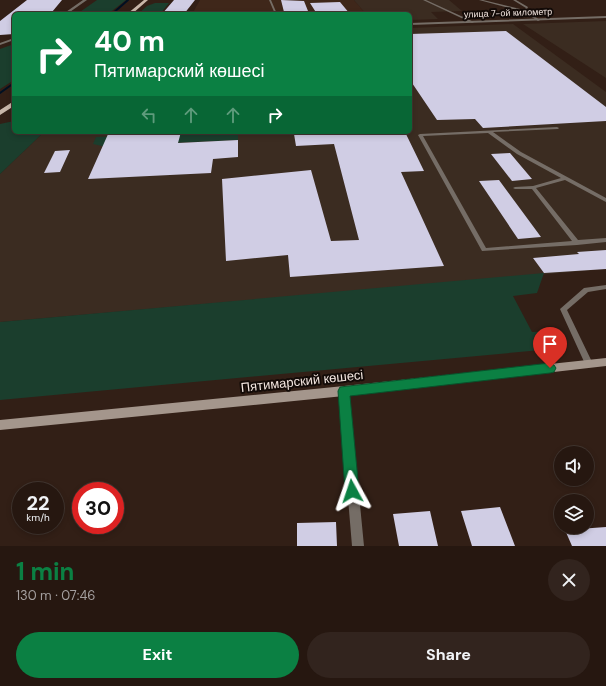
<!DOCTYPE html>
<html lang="en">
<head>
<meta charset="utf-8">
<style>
  body { margin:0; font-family:"DM Sans",sans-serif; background:#32241e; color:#f1f3f6; height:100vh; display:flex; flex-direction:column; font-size:15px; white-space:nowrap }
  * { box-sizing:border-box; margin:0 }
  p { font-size:13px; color:#a49f9f }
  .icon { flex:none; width:22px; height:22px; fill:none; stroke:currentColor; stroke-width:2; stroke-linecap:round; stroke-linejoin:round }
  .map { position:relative; height:546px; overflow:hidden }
  .details { display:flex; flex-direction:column; background:#261710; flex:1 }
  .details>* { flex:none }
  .banner { position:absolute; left:12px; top:12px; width:400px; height:122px; border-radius:6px; box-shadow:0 2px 6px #0003,0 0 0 1px #423630; background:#0b8043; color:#fff; overflow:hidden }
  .controls { position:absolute; left:554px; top:446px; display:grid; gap:8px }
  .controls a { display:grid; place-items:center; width:40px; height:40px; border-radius:50%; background:#261710; box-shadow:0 2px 6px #0003,0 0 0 1px #423630; font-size:20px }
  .speed { position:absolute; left:12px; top:482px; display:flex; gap:8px; font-size:20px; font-weight:700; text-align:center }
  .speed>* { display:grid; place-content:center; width:52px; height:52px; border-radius:50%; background:#261710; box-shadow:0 2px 6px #0003,0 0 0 1px #423630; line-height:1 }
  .speed small { font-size:10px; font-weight:400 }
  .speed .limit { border:6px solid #d22; background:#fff; color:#111 }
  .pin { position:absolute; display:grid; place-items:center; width:34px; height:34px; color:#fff; margin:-41px -17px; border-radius:50% 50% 50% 0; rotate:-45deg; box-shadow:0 0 4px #0007 }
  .pin .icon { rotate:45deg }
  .me { position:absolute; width:44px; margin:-22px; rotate:355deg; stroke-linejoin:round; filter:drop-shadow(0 0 3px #0008) }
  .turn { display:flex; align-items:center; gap:14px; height:84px; padding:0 16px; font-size:18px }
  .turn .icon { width:52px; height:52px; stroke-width:2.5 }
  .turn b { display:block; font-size:28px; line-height:34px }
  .lanes { display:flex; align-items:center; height:38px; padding:0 16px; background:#0003; justify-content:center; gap:20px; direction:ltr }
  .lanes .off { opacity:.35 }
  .round { display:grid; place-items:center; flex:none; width:42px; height:42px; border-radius:21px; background:#32241e }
  .head { display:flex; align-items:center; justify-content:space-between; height:68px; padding:0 16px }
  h1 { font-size:24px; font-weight:700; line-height:30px; color:#0b8043 }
  .button { display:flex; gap:8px; margin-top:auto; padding:8px 16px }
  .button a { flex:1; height:46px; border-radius:24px; background:#0b8043; color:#fff; font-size:16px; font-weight:700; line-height:46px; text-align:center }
  .button a+a { background:#32241e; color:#f1f3f6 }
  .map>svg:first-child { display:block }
</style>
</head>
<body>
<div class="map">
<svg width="606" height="546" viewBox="0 0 606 546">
  <rect width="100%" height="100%" fill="#321f16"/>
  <path fill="#3f271a" d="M200,0H354L366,14H192Z"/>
  <path fill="#3b2c21" d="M354,0H449L462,11L431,12L438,19L410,20V14H366Z
    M606,21V78L523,24Z
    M513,24L606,92V269L0,322V174L44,132H410V28Z"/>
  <path fill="#1b3e2d" d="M97,0H126L108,14H77Z
    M155,3H169L160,14H138L147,6Z
    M14,44V80L0,89V49Z
    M14,121V126L12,128L14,129V132H44L0,174V124Z
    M181,132H238V140L102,146L93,144L96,137L180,134Z
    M544,273L537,293L513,296L532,332L557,331L563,348L0,400V322Z"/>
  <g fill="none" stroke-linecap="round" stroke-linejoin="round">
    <path stroke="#001022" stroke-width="2" d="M112,14L128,0
      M0,93L14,83"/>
  </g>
  <path fill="#d0cde4" d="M27,0H62L52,12L14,13V34L0,35V21Z
    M174,0H195L184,14H162Z
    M281,0L304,1L308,11L284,12Z
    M340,2L350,14H317L310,3Z
    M506,31L606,107V121L483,128L475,119L437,120L410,80V34Z
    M109,132H181L178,143L238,140V157L213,159L211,173L88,179Z
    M325,132H405L424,171L401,172L444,266L290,277L288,255L226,261L222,179L311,170L331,241L359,240L334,144L296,146L294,134Z
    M70,150L60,172L44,173L55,151Z
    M510,153L532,179L512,181L491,154Z
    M499,180L541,237L518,239L479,181Z
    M606,250V269L544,273L533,258L579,254L577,252Z
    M500,507L515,546H472L461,511Z
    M430,511L438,546H399L393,514Z
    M336,522L337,546H297V523Z
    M606,527V546H572L565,530Z"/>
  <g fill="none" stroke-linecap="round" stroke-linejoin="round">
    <path fill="#756d66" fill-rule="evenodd" d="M269,0H271L277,14H275Z
      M423,0H426L474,22L472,23Z
      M479,0H483L524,10L526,8L513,0H516L528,7L526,11L540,20L538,21L524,12Z
      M557,127L559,128L558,129L493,132L521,152L606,198V202L604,201L565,180L536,188L578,240L606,238V242L577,245L482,251L418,135L420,134ZM488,133L517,154L561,178L533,186L515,187L513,188L515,189H532L572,241L486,248L423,136Z
      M606,285V289L588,292L567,310L593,364L592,366L589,367L586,366L560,309L584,288Z"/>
    <path fill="#756d66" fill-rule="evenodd" d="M83,0H87L67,14H63Z
      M606,16V18L410,25V23Z
      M14,38V40L0,45V43Z
      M344,386L348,388L349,391L364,546H352L339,391L340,388Z"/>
    <path fill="#a4968c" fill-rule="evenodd" d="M606,358V366L344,396L0,430V420L344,386Z"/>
    <path fill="#c8b6a9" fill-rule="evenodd" d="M144,0H148L132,14H127Z
      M14,101V106L0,115V110Z"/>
  </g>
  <path fill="#0b8043" stroke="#07532c" d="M550,363L554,365L556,368L554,372L550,373L350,396L359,491L357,495L352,497L347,495L345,491L338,391L340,387Z"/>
  <g text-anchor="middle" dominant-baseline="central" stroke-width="4" stroke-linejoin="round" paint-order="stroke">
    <g font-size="9" fill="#f3e6e0" stroke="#130b08">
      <text transform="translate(508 13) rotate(-2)">улица 7-ой километр</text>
    </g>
    <g font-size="13" fill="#f3e6e0" stroke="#130b08">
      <text transform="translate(302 381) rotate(-6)">Пятимарский көшесі</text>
    </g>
  </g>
</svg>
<div class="controls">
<a><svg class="icon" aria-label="sound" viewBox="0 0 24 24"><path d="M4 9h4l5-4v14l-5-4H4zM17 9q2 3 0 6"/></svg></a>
<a><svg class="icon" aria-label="layers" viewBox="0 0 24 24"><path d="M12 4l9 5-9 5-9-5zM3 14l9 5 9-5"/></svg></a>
</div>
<div class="speed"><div>22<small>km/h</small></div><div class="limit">30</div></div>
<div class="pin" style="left:550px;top:368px;background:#d93025"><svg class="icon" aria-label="arrive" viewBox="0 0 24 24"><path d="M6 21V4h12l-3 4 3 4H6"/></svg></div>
<svg class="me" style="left:352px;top:491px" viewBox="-20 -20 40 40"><path d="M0-17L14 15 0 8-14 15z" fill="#0b8043" stroke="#fff" stroke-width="4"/></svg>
<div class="banner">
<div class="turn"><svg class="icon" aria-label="right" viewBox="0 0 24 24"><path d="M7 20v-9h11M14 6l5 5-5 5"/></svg><div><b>40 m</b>Пятимарский көшесі</div></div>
<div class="lanes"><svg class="icon off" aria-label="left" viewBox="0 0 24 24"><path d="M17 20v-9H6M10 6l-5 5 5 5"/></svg><svg class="icon off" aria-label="ahead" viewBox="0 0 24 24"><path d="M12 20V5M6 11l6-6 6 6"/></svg><svg class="icon off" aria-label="ahead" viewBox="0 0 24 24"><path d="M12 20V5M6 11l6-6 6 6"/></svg><svg class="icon" aria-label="right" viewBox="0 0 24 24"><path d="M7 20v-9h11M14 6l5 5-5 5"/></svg></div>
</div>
</div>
<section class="details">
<div class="head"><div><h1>1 min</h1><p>130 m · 07:46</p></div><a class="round"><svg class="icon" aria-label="close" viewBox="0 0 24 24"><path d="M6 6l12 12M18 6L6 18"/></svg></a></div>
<div class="button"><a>Exit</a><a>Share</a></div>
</section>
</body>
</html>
